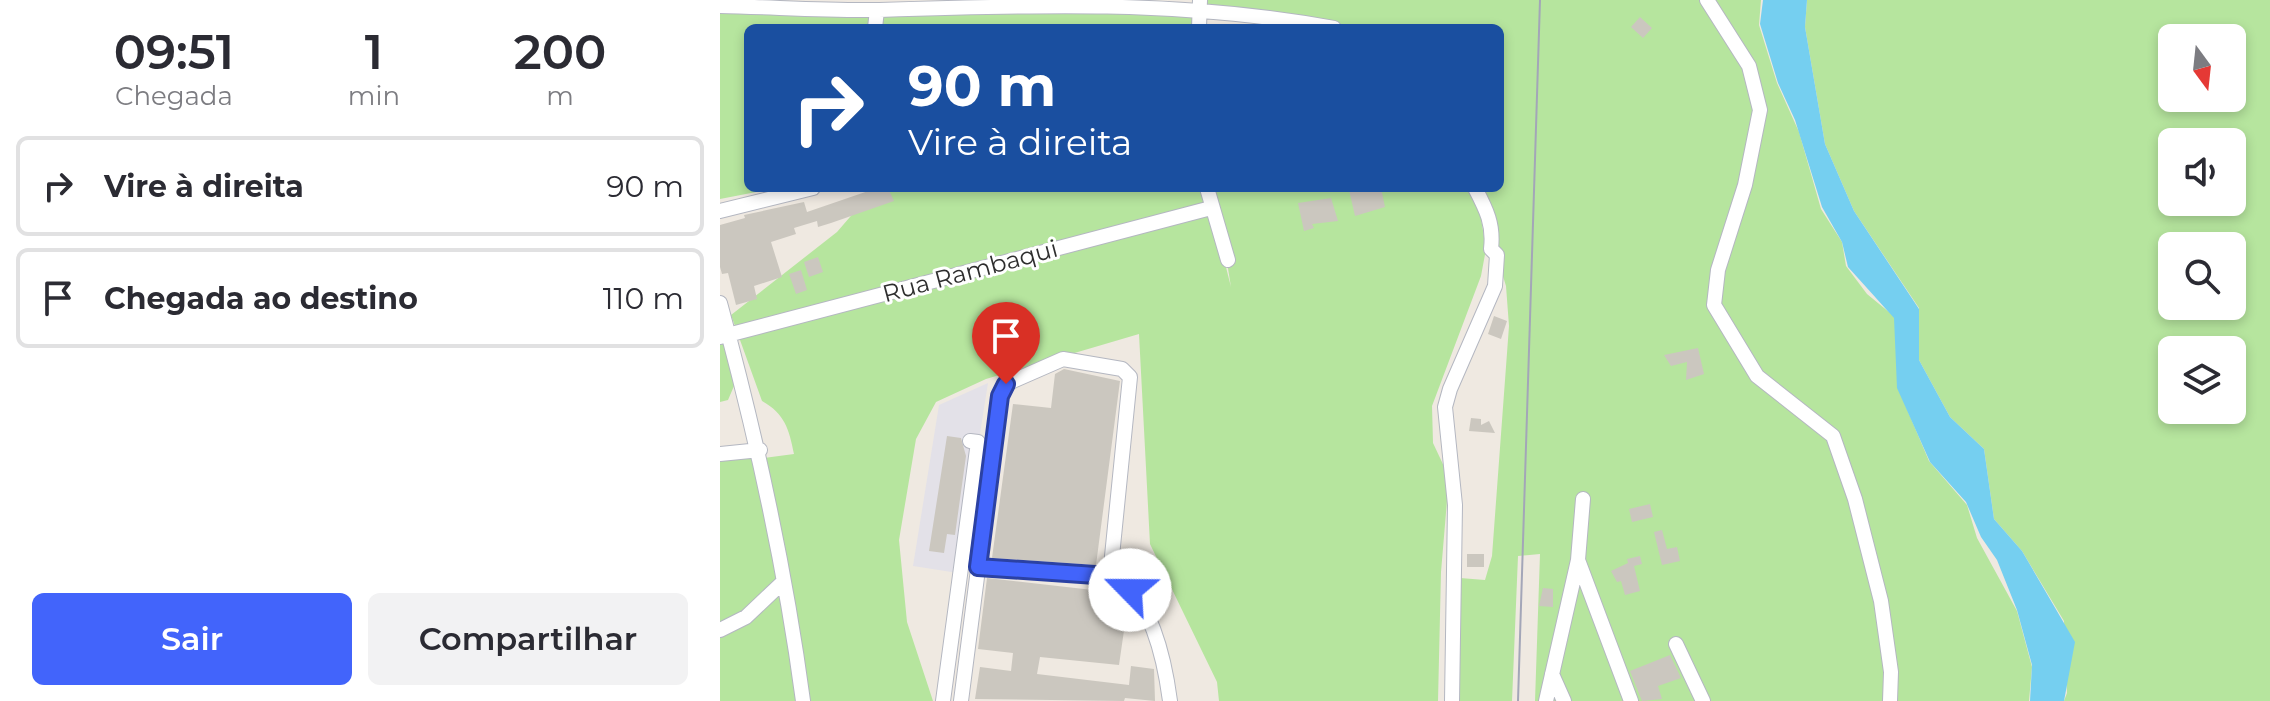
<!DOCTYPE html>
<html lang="pt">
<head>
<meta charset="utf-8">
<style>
  body { margin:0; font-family:Montserrat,sans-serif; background:#f2f2f3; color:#2b2b33; height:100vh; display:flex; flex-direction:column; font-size:30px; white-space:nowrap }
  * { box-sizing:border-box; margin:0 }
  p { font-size:26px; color:#7c7c81 }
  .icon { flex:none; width:44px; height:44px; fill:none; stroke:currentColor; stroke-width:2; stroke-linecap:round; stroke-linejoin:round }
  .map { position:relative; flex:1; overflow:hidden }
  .panel { display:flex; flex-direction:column; background:#fff; width:720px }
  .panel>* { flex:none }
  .guide { position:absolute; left:24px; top:24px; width:760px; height:168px; border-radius:12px; box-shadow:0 4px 12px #0003; background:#1a4fa0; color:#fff; overflow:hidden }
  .needle { width:52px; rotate:165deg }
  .controls { position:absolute; left:1438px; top:24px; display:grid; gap:16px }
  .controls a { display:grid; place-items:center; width:88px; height:88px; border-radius:12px; background:#fff; box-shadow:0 4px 12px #0003; font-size:40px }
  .pin { position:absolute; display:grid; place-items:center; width:68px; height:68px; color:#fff; margin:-82px -34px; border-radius:50% 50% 50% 0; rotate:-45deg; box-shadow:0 0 8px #0007 }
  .pin .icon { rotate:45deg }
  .me { position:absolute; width:88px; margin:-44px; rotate:293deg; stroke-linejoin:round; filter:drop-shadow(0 0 6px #0008) }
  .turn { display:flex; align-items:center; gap:28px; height:168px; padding:0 32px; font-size:36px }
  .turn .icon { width:104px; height:104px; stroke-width:2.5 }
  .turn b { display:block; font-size:56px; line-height:68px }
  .eta { display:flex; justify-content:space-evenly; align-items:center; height:136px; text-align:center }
  .eta b { font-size:48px; font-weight:600; line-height:56px }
  .button { display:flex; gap:16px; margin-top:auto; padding:16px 32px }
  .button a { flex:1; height:92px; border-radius:12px; background:#4264fb; color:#fff; font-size:32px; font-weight:600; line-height:92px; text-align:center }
  .button a+a { background:#f2f2f3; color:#2b2b33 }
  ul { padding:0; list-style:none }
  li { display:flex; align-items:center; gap:24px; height:100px; margin:0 16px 12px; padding:0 16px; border:4px solid #e1e1e2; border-radius:12px }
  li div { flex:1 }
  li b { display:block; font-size:30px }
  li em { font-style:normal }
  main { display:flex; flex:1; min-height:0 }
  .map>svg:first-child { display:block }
</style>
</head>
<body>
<main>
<section class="panel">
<div class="eta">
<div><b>09:51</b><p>Chegada</p></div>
<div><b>1</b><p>min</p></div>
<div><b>200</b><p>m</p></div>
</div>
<ul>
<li><svg class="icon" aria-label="right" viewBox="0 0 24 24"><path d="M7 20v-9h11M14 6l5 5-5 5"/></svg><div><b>Vire à direita</b></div><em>90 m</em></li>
<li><svg class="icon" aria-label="arrive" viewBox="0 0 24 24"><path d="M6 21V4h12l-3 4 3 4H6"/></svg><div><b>Chegada ao destino</b></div><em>110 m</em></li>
</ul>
<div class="button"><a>Sair</a><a>Compartilhar</a></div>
</section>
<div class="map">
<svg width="1550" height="701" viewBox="0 0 1550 701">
  <rect width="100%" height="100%" fill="#efe9e1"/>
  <path fill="#e3e1e8" d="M268,383L238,573L193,566L219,405Z"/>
  <path fill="#b6e59e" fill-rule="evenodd" d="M480,0H1041L1039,25L1057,83L1079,132L1101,209L1122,242L1126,266L1147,294L1175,317L1178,388L1209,461L1247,505L1257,538L1297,611L1312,667L1309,701H815L820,554L798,556L792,701H738L740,578L765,580L772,556L789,326L786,286L756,188H780V28H606L480,4Z
    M1087,0H1550V701H1344L1347,693L1344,621L1302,551L1274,519L1264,449L1230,417L1199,360V308L1134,211L1105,144L1085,27ZM1452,38H1512V98H1452ZM1452,142H1512V202H1452ZM1452,246H1512V306H1452ZM1452,350H1512V410H1452Z
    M0,9L473,11V28H28V188H57L0,199Z
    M155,188H486L511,287L495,188H747L759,206L766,249L761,276L712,406L713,443L729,477L721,572L718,701H499L497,682L430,544L419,334L266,379L216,402L196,439L179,540L187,622L213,701H0V452L37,459L74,454C69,429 65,414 42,401L11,315L117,232Z
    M0,343H4L14,386L8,400L0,402Z"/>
  <path fill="#75cff0" d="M1043,0H1087L1085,27L1105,144L1134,211L1199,309V360L1230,417L1264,449L1274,519L1302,551L1355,642L1344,701H1310L1312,665L1297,610L1277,560L1261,537L1246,502L1210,462L1177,388L1174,318L1128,267L1122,242L1102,207L1075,120L1058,83L1040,24Z"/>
  <path fill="#cbc7bf" d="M920,17L932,28L923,38L911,27Z
    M157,188H168L174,201L111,223L98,227L97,221L74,228L76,234L51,242L62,277L34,286L37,299L16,305L8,273L2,274L0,267V225L25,218L24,215L84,202L87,212Z
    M661,188L665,207L635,216L629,190Z
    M611,198L618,221L592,224L594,228L584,231L578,203Z
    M98,257L103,272L89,277L84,262Z
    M81,270L87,290L76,294L69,274Z
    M774,316L787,321L781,339L768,334Z
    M978,348L984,374L966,380L967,362L951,366L944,355Z
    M344,369L400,381L376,565L272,558L293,404L331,408L335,374Z
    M751,418L761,419V425L769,421L775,433L749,431Z
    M227,436L241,438L246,456L235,535L227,534L224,553L209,551Z
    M930,504L933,517L912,522L909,509Z
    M942,530L947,549L957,547L960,561L942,565L934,532Z
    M747,554H764V567H747Z
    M920,556L922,564L914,566L920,591L905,595L901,581L897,582L891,571L908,563L907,559Z
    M267,578L399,593L408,603L399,665L320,657L317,674L409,685L411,666L434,669L435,701L405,698L404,701L255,699L260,667L291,671L293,653L258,649Z
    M823,588L833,589V607L819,606Z
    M950,655L961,678L938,686L942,699L922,701L910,671Z"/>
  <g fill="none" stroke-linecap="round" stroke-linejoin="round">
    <g stroke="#b4b7c1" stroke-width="16">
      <path id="minor" d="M987,0L1029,66L1040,110L1025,185L998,270L994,305L1037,376L1113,436L1135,499L1161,601L1171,672L1170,701
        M0,6C53,7 106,11 159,10C311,5 464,0 614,28
        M155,28L157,10
        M479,28L480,0
        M487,188L508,260
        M0,211L93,188
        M0,303C36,435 65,566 83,701
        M0,337L491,208
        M0,454L40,450
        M858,560L911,701
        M258,567L390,576
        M0,630L26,617L64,581
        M956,644L983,701
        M832,674L844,701
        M223,701L258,442L250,441
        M241,701L281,391L286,384L343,359L402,369L410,377L390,576C431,591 445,663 450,701
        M732,701L735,505L725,407L730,389L775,286L777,255L771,249C774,224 766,209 755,188
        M826,701L858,560L863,499"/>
    </g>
    <use href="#minor" stroke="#fff" stroke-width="14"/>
    <path stroke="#a3a6b8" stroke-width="2" d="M798,701L820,0"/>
  </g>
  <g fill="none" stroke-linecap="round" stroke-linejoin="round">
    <g stroke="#2b41a3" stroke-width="20">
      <path id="route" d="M286,384L280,396L258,567L390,576L410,590"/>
    </g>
    <use href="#route" stroke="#4264fb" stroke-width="14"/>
  </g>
  <g text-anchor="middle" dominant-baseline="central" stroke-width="6" stroke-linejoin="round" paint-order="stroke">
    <g font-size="24" fill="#2e2e2e" stroke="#fff">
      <text transform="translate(250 271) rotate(-15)">Rua Rambaqui</text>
    </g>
  </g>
</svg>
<div class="controls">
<a><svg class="needle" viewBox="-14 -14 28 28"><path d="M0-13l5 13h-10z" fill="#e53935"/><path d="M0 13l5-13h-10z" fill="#7c7c81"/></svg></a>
<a><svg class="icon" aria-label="sound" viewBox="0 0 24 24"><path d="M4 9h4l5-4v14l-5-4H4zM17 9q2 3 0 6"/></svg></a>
<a><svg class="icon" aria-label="search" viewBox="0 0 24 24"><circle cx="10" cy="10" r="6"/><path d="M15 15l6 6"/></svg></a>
<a><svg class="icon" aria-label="layers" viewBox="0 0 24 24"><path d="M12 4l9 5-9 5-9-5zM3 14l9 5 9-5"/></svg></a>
</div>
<div class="pin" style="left:286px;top:384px;background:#d93025"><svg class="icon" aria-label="arrive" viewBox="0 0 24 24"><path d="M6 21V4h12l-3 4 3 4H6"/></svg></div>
<svg class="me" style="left:410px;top:590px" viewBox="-20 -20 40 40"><circle r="19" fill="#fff"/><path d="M0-13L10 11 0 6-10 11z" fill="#4264fb"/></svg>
<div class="guide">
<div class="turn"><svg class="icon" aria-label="right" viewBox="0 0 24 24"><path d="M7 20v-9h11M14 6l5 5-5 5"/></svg><div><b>90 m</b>Vire à direita</div></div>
</div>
</div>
</main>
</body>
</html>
